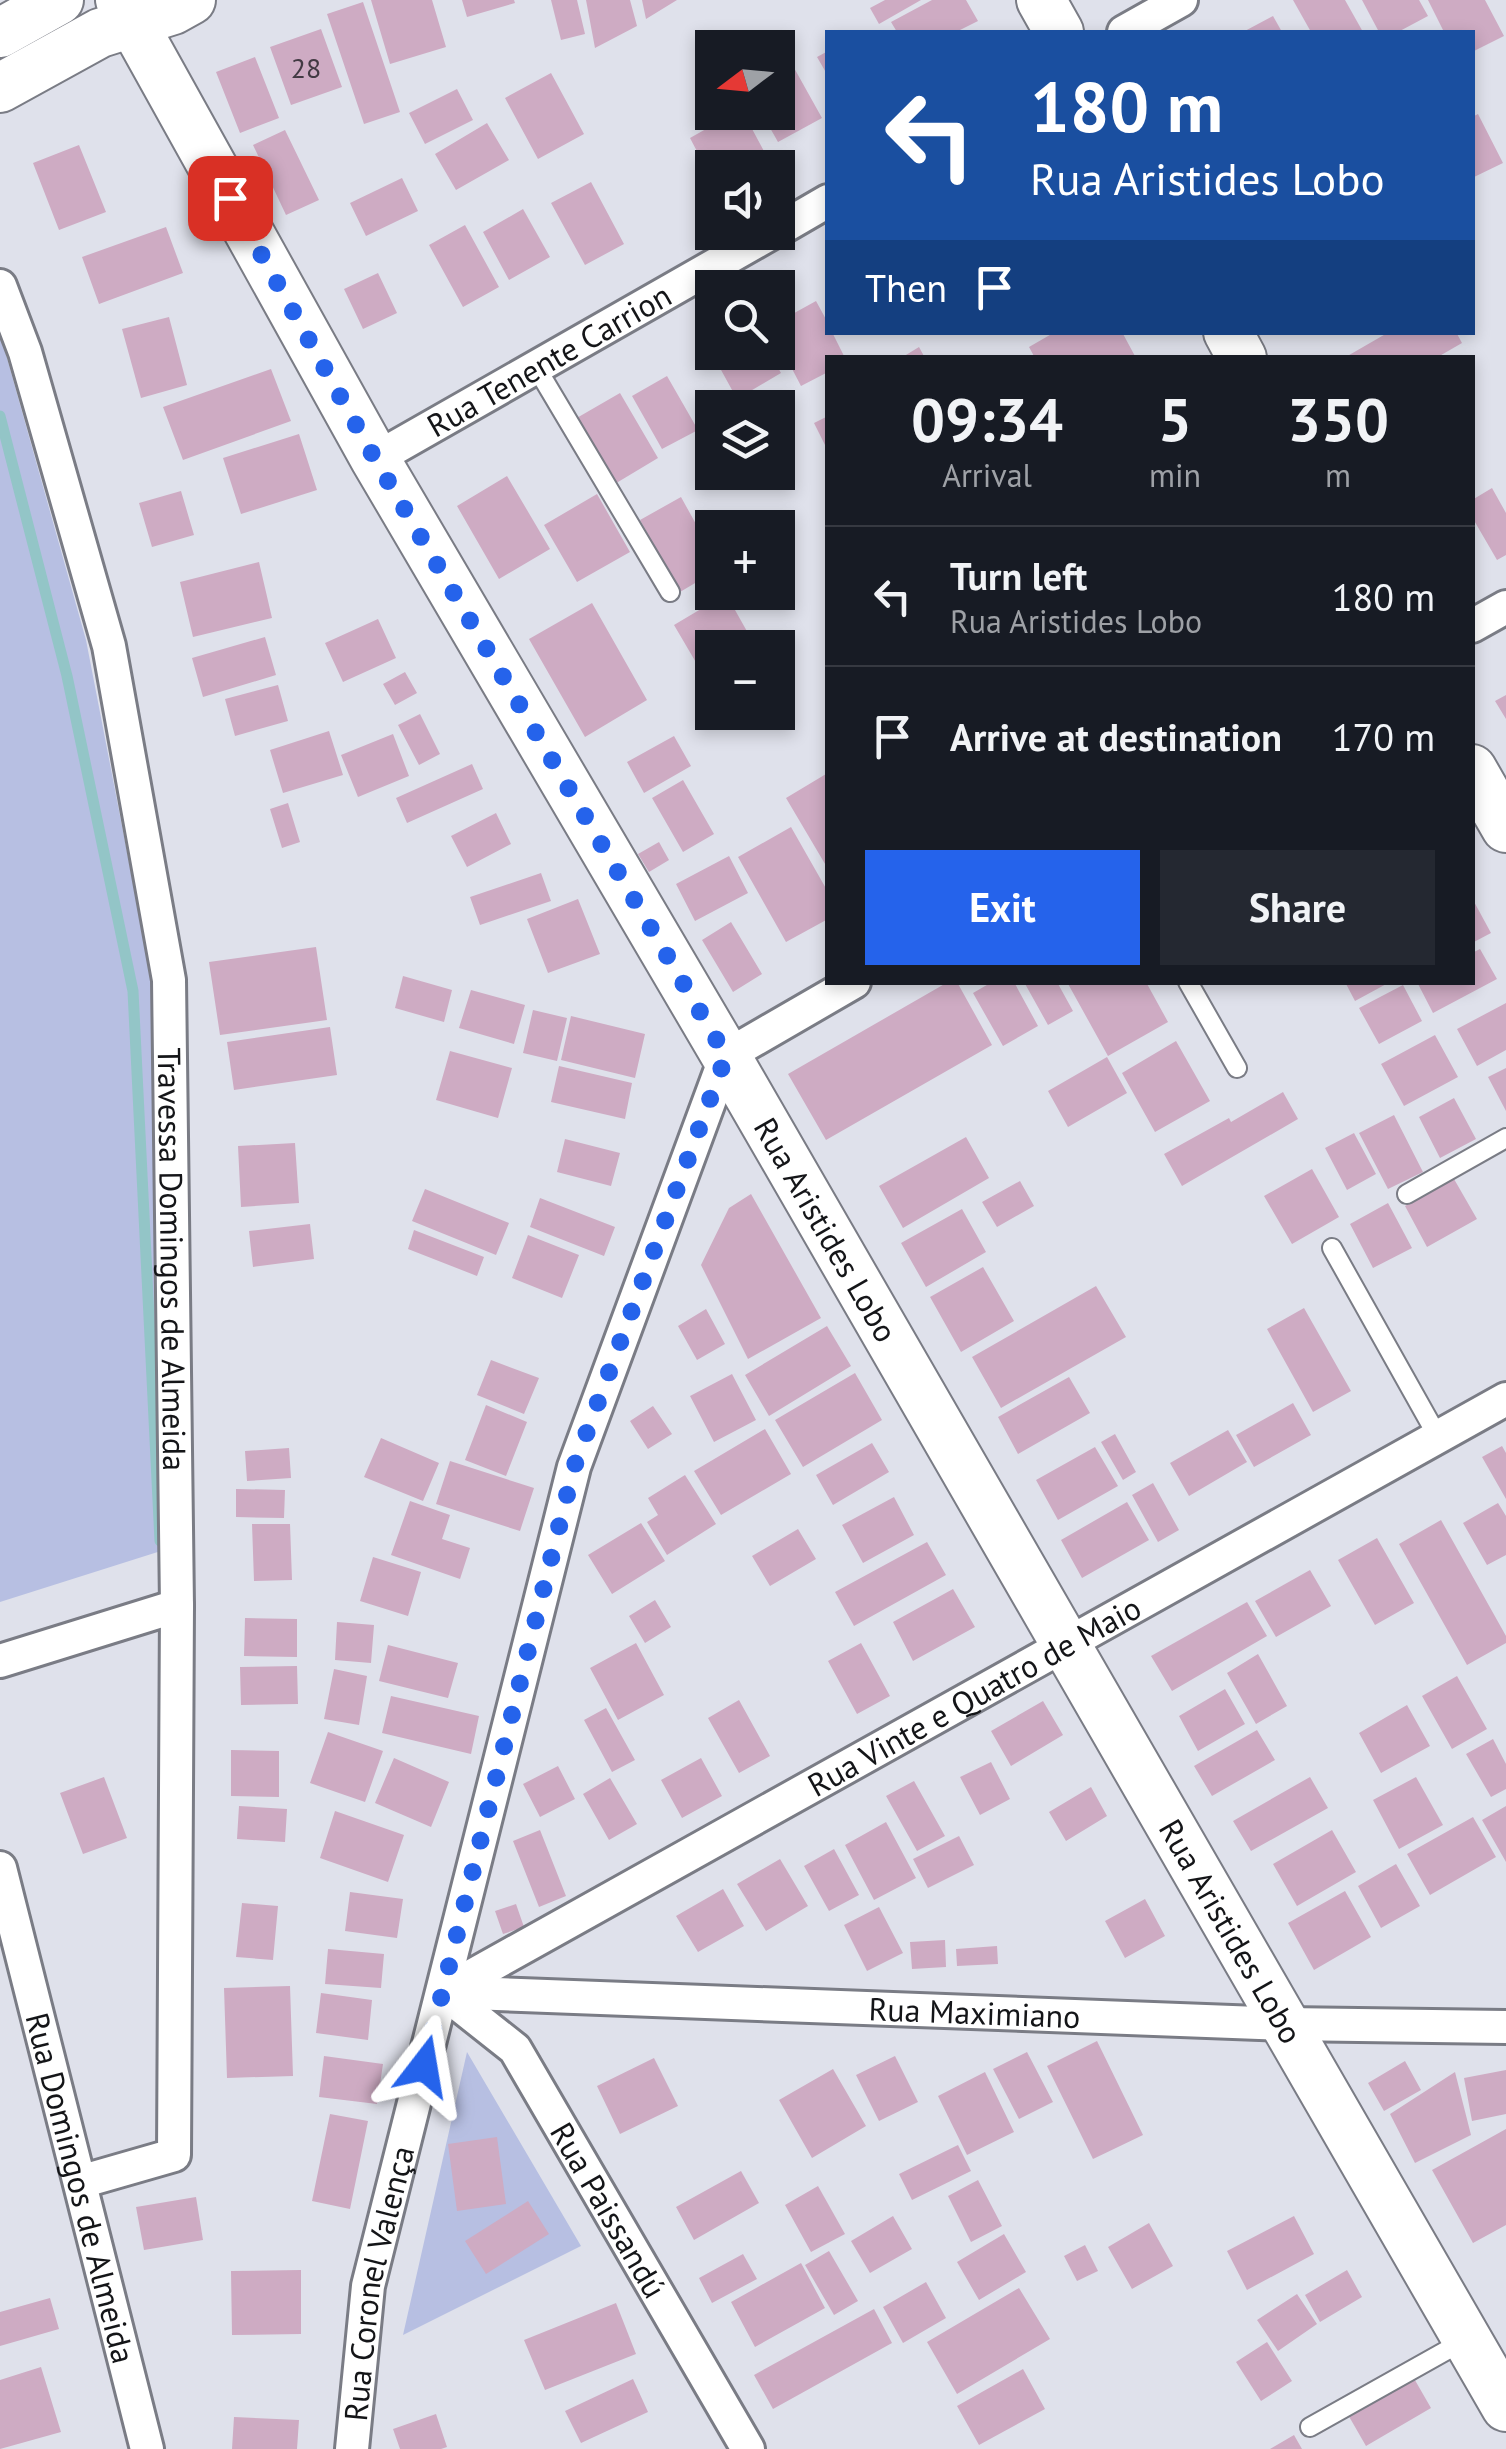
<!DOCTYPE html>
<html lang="en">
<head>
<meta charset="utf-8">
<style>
  body { margin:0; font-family:"PT Sans",sans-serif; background:#242831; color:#f1f3f6; height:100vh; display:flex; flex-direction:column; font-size:38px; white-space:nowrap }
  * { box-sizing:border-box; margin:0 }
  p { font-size:32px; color:#9ea1a6 }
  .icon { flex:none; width:55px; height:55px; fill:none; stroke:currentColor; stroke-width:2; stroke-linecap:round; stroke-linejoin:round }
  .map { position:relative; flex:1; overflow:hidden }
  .drawer { position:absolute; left:825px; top:355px; width:650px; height:630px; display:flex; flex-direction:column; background:#171b24; border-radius:0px; box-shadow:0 5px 15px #0003 }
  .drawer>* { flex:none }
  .top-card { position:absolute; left:825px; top:30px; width:650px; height:305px; border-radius:0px; box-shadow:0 5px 15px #0003; background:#1a4fa0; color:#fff; overflow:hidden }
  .needle { width:65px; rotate:254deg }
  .tools { position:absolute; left:695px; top:30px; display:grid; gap:20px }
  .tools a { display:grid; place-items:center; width:100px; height:100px; border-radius:0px; background:#171b24; box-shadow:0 5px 15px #0003; font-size:50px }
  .pin { position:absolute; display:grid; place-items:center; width:85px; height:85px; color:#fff; margin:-42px; border-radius:20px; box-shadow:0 5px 15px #0006 }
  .me { position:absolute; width:110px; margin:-55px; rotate:14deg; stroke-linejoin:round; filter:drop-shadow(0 0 8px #0008) }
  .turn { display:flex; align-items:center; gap:35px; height:210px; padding:0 40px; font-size:45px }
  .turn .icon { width:130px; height:130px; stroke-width:2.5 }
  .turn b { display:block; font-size:70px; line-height:85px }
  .then { display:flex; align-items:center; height:95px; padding:0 40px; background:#0003; gap:20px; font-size:38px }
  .eta { display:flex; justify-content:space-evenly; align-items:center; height:170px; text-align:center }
  .eta b { font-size:60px; font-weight:700; line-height:70px }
  .cta { display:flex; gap:20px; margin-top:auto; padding:20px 40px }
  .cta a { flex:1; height:115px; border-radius:0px; background:#2563eb; color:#fff; font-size:40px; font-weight:700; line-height:115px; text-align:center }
  .cta a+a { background:#242831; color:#f1f3f6 }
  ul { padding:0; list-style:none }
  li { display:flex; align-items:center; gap:30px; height:140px; padding:0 40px; border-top:2px solid #363941 }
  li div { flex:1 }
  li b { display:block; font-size:38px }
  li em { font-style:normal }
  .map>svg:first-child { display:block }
</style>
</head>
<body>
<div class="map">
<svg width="1506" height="2449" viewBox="0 0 1506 2449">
  <rect width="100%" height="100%" fill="#dfe1eb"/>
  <path fill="#b7bfe2" d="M0,333L86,640L151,976L164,1550L0,1602Z
    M467,2052L581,2246L403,2335Z"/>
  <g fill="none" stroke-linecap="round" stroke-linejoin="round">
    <path stroke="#93c5c7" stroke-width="11" d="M0,416L67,676L133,991L160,1541"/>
  </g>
  <path fill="#ceabc3" d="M371,0H432L446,47L390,64Z
    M462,0H514L515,3L467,17Z
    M551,0H577L585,34L561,40Z
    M586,0H630L637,26L595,48Z
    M642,0H677L646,19Z
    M885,0H921L879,24L870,8Z
    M932,0H966L978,21L956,32H897L891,22Z
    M1293,0H1345L1363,32H1311Z
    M1362,0H1419L1428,16L1398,32H1379Z
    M1428,0H1485L1504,36L1472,52V32H1444Z
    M363,2L400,112L364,124L327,14Z
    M1273,16L1282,32H1243Z
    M321,29L342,87L291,105L270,47Z
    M828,51V76L817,57Z
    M255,57L279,118L240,133L216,72Z
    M793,66L822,118L778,142L761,112H778V75Z
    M551,73L584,134L538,159L505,98Z
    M457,89L473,120L425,144L409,113Z
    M736,112H743L773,168H712V180L690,138Z
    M1478,114L1503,163L1472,178V117Z
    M487,123L509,160L456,190L435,154Z
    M285,130L319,200L286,215L253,145Z
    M79,145L106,212L59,230L33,163Z
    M402,178L418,211L366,236L350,203Z
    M591,182L624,244L585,265L551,203Z
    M523,209L550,257L509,280L483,232Z
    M465,225L499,287L463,307L429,245Z
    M166,227L183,273L99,304L82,257Z
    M378,273L397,313L363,329L344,289Z
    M816,301L828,323V332H832L845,358H828V372L801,386L778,342V322Z
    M169,317L187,385L141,398L122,329Z
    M1055,332H1122L1136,358H1035L1029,347Z
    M1389,332H1456L1462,343L1436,358H1344Z
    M919,347L925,358H901Z
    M726,352H769L781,373L737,399L715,359Z
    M271,369L291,421L183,460L163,407Z
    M667,376L698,430L662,449L632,396Z
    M620,393L658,458L613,485L575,419Z
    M828,416V451L814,423Z
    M299,434L317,490L241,514L223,458Z
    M507,476L550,549L499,579L457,506Z
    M1492,488L1506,513V555L1497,560L1472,517V500Z
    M181,491L194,535L152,547L139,503Z
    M597,494L630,552L577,582L544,525Z
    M681,497L712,553V573L680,592L640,520Z
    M259,562L272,618L193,637L180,582Z
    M726,594L753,642L743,648H712V665L701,671L674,625Z
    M592,603L647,700L585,737L529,639Z
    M378,619L396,658L343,682L325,643Z
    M265,637L276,675L203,697L192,658Z
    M405,672L417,693L395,705L383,684Z
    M278,685L288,721L235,736L225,699Z
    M1506,695V719L1495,701Z
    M420,714L440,754L419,765L398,725Z
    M329,731L343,775L283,793L270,750Z
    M393,734L409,776L358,797L341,755Z
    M674,736L691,766L644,793L627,762Z
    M472,764L483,789L407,823L396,798Z
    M826,774L828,777V869L786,798Z
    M683,780L714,834L683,852L652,798Z
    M288,803L300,842L282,848L270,809Z
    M496,813L511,844L467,867L451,836Z
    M791,827L828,892V919L786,942L738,857Z
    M659,842L669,860L649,872L638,854Z
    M729,856L748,893L695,921L676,884Z
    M541,873L551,901L480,925L470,897Z
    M1472,898L1491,933L1472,943Z
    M578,899L600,954L548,973L527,919Z
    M731,922L762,974L733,992L702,940Z
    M316,947L327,1020L220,1035L209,962Z
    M1480,949L1497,979L1433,1013L1417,982H1472V953Z
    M403,976L452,990L444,1022L395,1008Z
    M948,982H957L992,1045L826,1140L788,1074Z
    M992,982H1014L1038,1026L1003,1046L973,993Z
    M1024,982H1057L1073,1011L1048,1025Z
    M1067,982H1146L1168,1022L1108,1056Z
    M1345,982H1390L1355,1001Z
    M1403,985L1422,1021L1379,1044L1359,1008Z
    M471,990L525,1005L514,1044L459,1028Z
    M1506,1003V1050L1477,1066L1457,1029Z
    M533,1010L567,1018L557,1061L523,1053Z
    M571,1016L645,1034L635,1078L561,1060Z
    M330,1027L337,1075L234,1090L227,1042Z
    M1435,1035L1458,1077L1404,1106L1381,1064Z
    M1176,1041L1210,1101L1155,1132L1122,1073Z
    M450,1051L512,1068L498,1118L436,1100Z
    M1107,1057L1127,1093L1068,1127L1048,1091Z
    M559,1066L632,1083L625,1119L551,1102Z
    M1506,1068V1111L1488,1077Z
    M1283,1092L1298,1119L1182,1186L1164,1154L1229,1118L1231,1122Z
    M1454,1098L1476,1139L1440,1158L1419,1117Z
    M1394,1115L1423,1172L1388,1189L1359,1133Z
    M1354,1133L1376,1174L1347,1190L1325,1148Z
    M966,1137L989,1178L903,1228L879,1186Z
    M565,1139L620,1153L611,1186L557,1172Z
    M295,1143L299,1203L241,1207L238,1146Z
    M1312,1169L1339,1217L1292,1244L1264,1196Z
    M1454,1179L1477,1219L1427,1247L1405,1206Z
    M1020,1181L1034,1206L997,1227L982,1202Z
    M425,1189L509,1223L496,1255L412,1221Z
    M751,1194L821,1318L748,1359L701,1265L729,1208Z
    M540,1198L615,1227L604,1256L530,1227Z
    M1388,1203L1412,1248L1373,1268L1350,1224Z
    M962,1209L986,1252L926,1287L901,1243Z
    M310,1224L314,1259L253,1267L249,1231Z
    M414,1230L484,1257L477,1276L408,1249Z
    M528,1235L579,1255L562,1298L512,1278Z
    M983,1267L1014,1321L961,1352L930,1297Z
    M1096,1286L1126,1337L1001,1408L972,1357Z
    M1304,1308L1351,1391L1313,1412L1267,1329Z
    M706,1309L725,1344L697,1360L678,1326Z
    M827,1326L851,1366L769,1416L745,1375Z
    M491,1360L539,1378L524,1414L477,1395Z
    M855,1373L882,1420L803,1467L775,1420Z
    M732,1374L756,1420L714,1442L690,1396Z
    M1069,1377L1090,1413L1018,1454L998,1417Z
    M1293,1403L1311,1435L1254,1467L1236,1435Z
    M486,1405L527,1422L506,1476L465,1460Z
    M653,1406L672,1434L648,1449L630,1421Z
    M765,1429L791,1474L721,1515L694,1471Z
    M1228,1430L1247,1462L1189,1496L1170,1463Z
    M1115,1434L1136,1472L1123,1480L1101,1442Z
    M381,1438L439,1463L423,1501L364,1477Z
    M872,1443L889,1472L833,1505L816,1475Z
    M1502,1446L1506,1453V1499L1482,1457Z
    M1095,1447L1118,1486L1058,1520L1036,1480Z
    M289,1448L291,1478L247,1481L245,1451Z
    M450,1461L534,1488L520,1531L436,1504Z
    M685,1475L716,1524L667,1555L647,1522L658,1515L648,1498Z
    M1153,1483L1179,1530L1158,1542L1132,1495Z
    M236,1489L285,1490L284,1518L236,1517Z
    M894,1497L914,1535L863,1563L842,1525Z
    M410,1501L450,1515L442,1539L470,1548L460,1579L391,1555Z
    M1127,1502L1149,1540L1082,1578L1061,1540Z
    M1498,1503L1506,1516V1555L1487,1565L1463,1523Z
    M1441,1520L1506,1636V1643L1467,1665L1399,1544Z
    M641,1523L665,1561L612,1594L588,1555Z
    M252,1524H290L292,1580L254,1581Z
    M798,1529L816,1559L770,1586L752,1556Z
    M1377,1538L1414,1603L1375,1625L1338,1560Z
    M927,1542L946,1575L854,1626L835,1592Z
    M373,1557L421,1572L408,1616L360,1601Z
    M1310,1570L1331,1606L1276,1637L1255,1601Z
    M953,1589L975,1627L913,1661L893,1622Z
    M655,1600L671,1627L645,1643L629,1616Z
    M1247,1602L1267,1636L1172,1691L1151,1656Z
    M245,1618L297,1619V1657L244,1656Z
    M337,1622L374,1625L371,1663L335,1660Z
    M636,1643L664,1695L618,1720L590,1668Z
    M861,1643L890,1696L857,1714L828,1661Z
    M388,1645L458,1663L448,1698L379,1681Z
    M1258,1654L1287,1706L1256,1724L1227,1673Z
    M297,1666L298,1704L241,1705L240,1667Z
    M334,1669L367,1676L359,1725L324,1719Z
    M1457,1676L1487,1729L1452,1749L1422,1696Z
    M1225,1689L1245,1724L1198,1751L1179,1716Z
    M391,1696L479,1716L471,1754L382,1733Z
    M739,1700L770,1756L739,1773L708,1718Z
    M1043,1701L1063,1735L1011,1766L991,1731Z
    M1407,1705L1430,1746L1381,1773L1359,1733Z
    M606,1708L635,1760L612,1772L584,1720Z
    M1257,1730L1275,1760L1212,1796L1194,1766Z
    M328,1732L383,1751L365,1802L310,1783Z
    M1493,1739L1506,1764V1789L1491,1797L1466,1754Z
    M231,1750L279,1751V1797L231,1796Z
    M394,1758L449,1782L431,1827L375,1803Z
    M701,1758L722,1796L682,1818L661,1780Z
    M991,1762L1010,1799L980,1815L960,1777Z
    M558,1766L575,1799L540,1817L523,1784Z
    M104,1777L127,1838L83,1854L60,1793Z
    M1310,1777L1328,1808L1251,1851L1233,1821Z
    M1416,1777L1443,1825L1399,1849L1373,1800Z
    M610,1778L637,1824L609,1840L583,1794Z
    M914,1781L945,1836L917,1851L886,1796Z
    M1091,1787L1107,1816L1066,1841L1049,1812Z
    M239,1806L287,1809L285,1842L237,1839Z
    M1506,1806V1862L1482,1820Z
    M335,1811L404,1835L388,1882L320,1858Z
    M1473,1817L1496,1857L1430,1895L1407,1854Z
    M886,1822L916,1878L874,1900L845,1845Z
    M540,1830L566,1896L539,1907L513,1841Z
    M1332,1830L1356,1872L1297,1906L1273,1864Z
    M959,1836L974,1865L928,1888L913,1859Z
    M834,1849L859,1895L829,1911L804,1866Z
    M780,1859L808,1906L766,1931L737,1884Z
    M1396,1864L1420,1906L1381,1928L1358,1886Z
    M723,1889L744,1926L698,1952L676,1916Z
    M1345,1891L1371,1937L1314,1970L1288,1923Z
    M350,1892L403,1899L397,1938L345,1931Z
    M1145,1899L1165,1936L1125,1958L1105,1921Z
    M242,1903L278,1906L273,1960L236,1957Z
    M516,1904L524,1927L503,1934L495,1911Z
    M879,1907L903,1953L867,1971L844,1925Z
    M945,1940L946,1967L912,1969L910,1942Z
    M997,1946L998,1964L957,1966L956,1949Z
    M328,1949L384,1954L381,1988L325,1984Z
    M290,1986L293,2076L227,2078L224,1988Z
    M321,1993L372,2000L368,2040L316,2033Z
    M1097,2041L1143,2135L1093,2159L1047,2066Z
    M1027,2052L1053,2102L1019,2119L993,2069Z
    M324,2056L383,2064L377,2104L319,2097Z
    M895,2056L918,2102L879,2121L856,2075Z
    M654,2058L678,2106L620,2134L597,2086Z
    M1405,2061L1421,2090L1384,2111L1368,2083Z
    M833,2069L866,2126L812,2158L779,2100Z
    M1506,2070V2114L1472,2121L1464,2078Z
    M985,2072L1014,2132L967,2155L938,2096Z
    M1455,2072L1471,2135L1415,2163L1390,2114Z
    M330,2114L368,2121L350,2209L312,2201Z
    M1506,2129V2225L1473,2243L1432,2170Z
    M497,2137L506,2204L457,2211L448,2144Z
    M958,2145L971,2171L912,2200L899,2174Z
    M741,2171L759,2203L694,2240L676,2207Z
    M978,2180L1002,2226L971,2242L948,2196Z
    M818,2186L845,2234L811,2252L785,2205Z
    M196,2197L203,2240L144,2250L136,2207Z
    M528,2201L549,2234L486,2274L465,2241Z
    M893,2216L912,2249L870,2273L851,2241Z
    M1294,2216L1314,2254L1247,2290L1227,2251Z
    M1149,2223L1173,2266L1132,2289L1108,2247Z
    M1004,2234L1026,2272L979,2300L957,2262Z
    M1085,2245L1098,2271L1077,2281L1064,2256Z
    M829,2251L858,2301L834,2315L805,2265Z
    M743,2254L757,2279L712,2303L699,2278Z
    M801,2263L825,2308L755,2347L731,2302Z
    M301,2270V2334L232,2335L231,2271Z
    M1347,2270L1362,2297L1320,2322L1305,2295Z
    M926,2282L946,2318L903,2343L883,2307Z
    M1019,2288L1050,2339L957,2394L927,2342Z
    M1297,2294L1317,2324L1278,2351L1257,2320Z
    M50,2298L59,2329L0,2346V2312Z
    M616,2303L636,2354L545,2390L524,2340Z
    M874,2309L892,2343L773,2409L754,2375Z
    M1267,2342L1292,2381L1261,2401L1236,2362Z
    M41,2367L61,2432L0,2449V2380Z
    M1023,2369L1045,2409L979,2445L957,2406Z
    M1412,2375L1431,2408L1366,2446L1347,2413Z
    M633,2379L648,2412L581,2443L565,2411Z
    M436,2414L447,2447L441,2449H400L393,2429Z
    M234,2417L299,2420L297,2449H232Z
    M1294,2435L1302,2449H1270Z"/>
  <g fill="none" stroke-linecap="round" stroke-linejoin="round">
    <g stroke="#7a7c85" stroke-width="22">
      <path id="lane" d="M536,367L670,592
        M1188,982L1237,1068
        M1407,1194L1506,1138
        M1332,1248L1438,1437
        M1310,2427L1467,2339"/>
    </g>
    <g stroke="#7a7c85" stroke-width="38">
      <g id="street">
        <path d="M1124,32L1181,0"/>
        <path d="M778,230L828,201"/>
        <path id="s1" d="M0,286L25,352L109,646L169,980L177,1606L174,2155L80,2182"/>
        <path id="s2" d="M375,459L773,232"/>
        <path d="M1472,626L1506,607"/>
        <path d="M0,1661L177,1606"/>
        <path id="s3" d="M0,1868L147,2449"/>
        <path id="s4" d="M443,1992L1506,1399"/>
        <path id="s5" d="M443,1992L1285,2024L1506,2027"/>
        <path id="s6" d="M443,1992L515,2049L748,2449"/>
        <path id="s7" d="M352,2449L368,2286L574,1467L726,1056L854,982"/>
      </g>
    </g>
    <g stroke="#7a7c85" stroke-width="52">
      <g id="secondary">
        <path id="s8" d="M120,0L375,459L726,1056L1506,2407"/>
        <path d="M1041,0L1059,32"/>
        <path d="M0,33L59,0"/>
        <path d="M0,88L100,33L173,10L191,0"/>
        <path d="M1228,332L1242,358"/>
        <path d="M1472,769L1506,828"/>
      </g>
    </g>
    <use href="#lane" stroke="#fff" stroke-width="18"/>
    <use href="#street" stroke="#fff" stroke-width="32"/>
    <use href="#secondary" stroke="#fff" stroke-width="48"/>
  </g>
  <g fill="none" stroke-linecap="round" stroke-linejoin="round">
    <path stroke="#2563eb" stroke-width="18" stroke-dasharray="0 32.4" d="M230,198L375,459L726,1056L574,1467L424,2066"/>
  </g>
  <g text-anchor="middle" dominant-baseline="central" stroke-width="9" stroke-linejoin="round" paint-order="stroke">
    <g font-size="28" fill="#423a43">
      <text x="306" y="67">28</text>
    </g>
    <g font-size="32" fill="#141518" stroke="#fff">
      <text stroke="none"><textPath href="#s2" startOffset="200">Rua Tenente Carrion</textPath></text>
      <text stroke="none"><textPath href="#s8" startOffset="1418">Rua Aristides Lobo</textPath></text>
      <text stroke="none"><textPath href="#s1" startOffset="995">Travessa Domingos de Almeida</textPath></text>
      <text stroke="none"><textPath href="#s4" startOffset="608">Rua Vinte e Quatro de Maio</textPath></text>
      <text stroke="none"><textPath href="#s8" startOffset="2228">Rua Aristides Lobo</textPath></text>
      <text stroke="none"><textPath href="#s5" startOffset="532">Rua Maximiano</textPath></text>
      <text stroke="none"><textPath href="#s3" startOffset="330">Rua Domingos de Almeida</textPath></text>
      <text stroke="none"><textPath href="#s6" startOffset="278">Rua Paissandú</textPath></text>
      <text stroke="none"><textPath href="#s7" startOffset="168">Rua Coronel Valença</textPath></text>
    </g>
  </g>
</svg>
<div class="tools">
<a><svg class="needle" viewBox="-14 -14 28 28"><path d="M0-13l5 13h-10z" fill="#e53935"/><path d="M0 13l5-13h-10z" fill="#9ea1a6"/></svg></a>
<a><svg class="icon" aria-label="sound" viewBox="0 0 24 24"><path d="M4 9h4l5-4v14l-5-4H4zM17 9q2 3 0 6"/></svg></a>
<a><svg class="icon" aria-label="search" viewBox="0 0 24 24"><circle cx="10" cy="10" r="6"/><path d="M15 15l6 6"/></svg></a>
<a><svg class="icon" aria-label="layers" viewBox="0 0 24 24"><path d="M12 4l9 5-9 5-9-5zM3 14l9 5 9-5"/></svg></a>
<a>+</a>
<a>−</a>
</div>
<div class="pin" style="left:230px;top:198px;background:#d93025"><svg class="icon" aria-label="arrive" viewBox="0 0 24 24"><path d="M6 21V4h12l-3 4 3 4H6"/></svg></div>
<svg class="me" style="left:424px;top:2066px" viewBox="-20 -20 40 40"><path d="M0-17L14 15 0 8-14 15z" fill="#2563eb" stroke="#fff" stroke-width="4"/></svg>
<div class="top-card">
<div class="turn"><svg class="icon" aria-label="left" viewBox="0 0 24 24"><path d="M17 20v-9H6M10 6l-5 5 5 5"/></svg><div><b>180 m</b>Rua Aristides Lobo</div></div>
<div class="then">Then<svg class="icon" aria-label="arrive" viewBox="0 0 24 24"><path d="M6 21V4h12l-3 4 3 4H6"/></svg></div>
</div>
<section class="drawer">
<div class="eta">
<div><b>09:34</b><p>Arrival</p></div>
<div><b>5</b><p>min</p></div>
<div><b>350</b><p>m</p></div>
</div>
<ul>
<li><svg class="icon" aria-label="left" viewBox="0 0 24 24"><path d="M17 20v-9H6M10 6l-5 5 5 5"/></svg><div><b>Turn left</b><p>Rua Aristides Lobo</p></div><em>180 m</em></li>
<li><svg class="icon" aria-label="arrive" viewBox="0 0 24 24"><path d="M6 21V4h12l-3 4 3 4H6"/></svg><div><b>Arrive at destination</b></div><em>170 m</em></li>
</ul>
<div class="cta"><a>Exit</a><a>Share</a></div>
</section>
</div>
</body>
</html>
